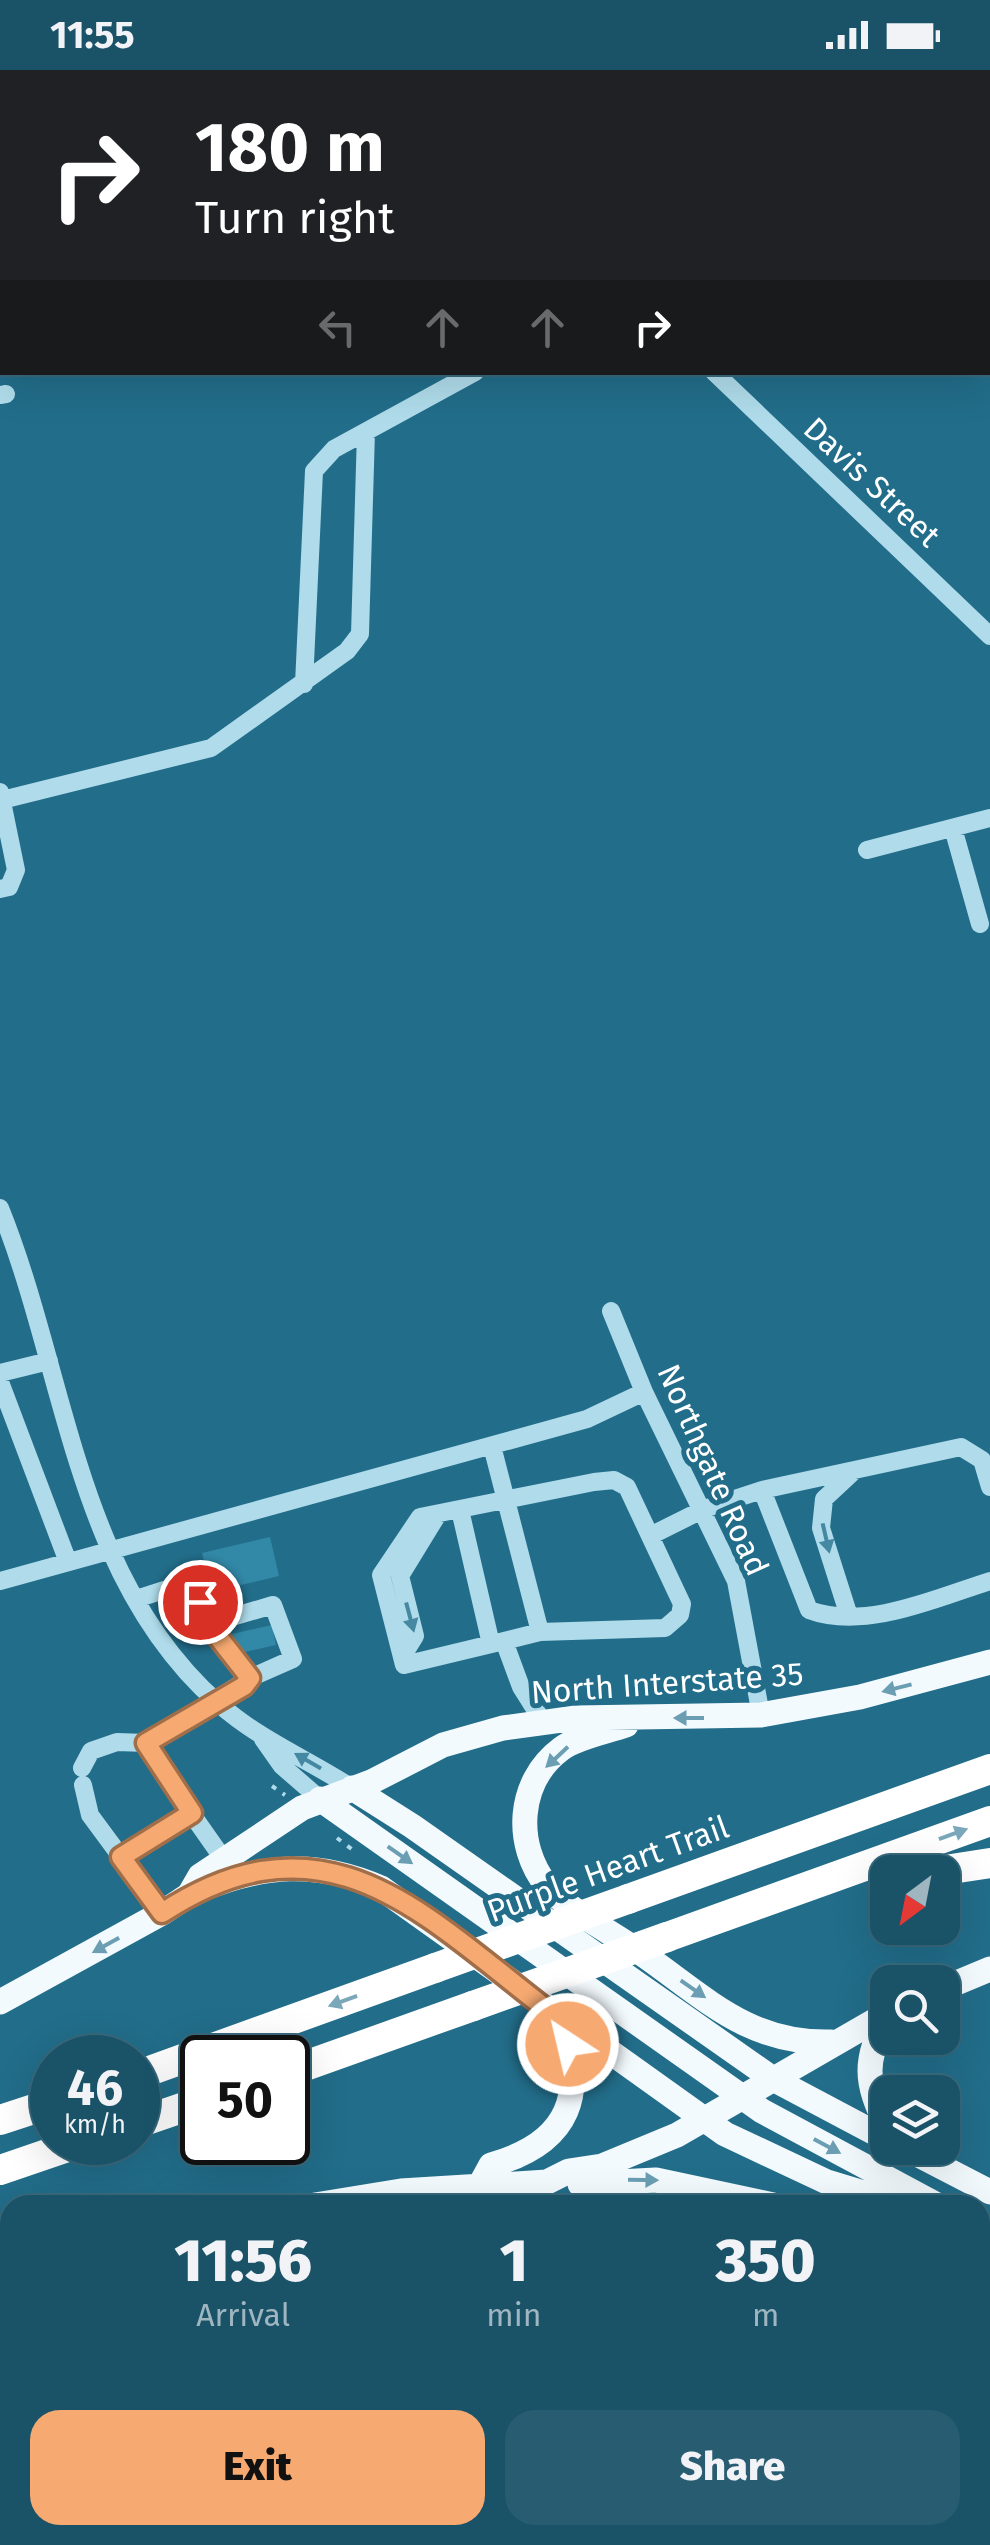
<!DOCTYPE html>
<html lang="en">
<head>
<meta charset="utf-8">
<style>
  body { margin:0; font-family:"Fira Sans",sans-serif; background:#275c71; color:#f1f3f6; height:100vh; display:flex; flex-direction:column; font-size:38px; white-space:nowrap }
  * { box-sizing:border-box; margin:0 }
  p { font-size:32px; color:#9fb6c0 }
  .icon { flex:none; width:55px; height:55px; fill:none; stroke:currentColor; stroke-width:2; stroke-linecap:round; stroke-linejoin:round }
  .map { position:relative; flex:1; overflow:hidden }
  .sheet { position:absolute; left:0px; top:2125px; width:990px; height:350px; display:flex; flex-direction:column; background:#1a5268; border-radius:30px 30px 0 0; box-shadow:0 10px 40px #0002,0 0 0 2px #38697c }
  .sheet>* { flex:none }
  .banner { position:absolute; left:0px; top:0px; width:990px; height:305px; box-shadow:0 10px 40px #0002,0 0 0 2px #38697c; background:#202124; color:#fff; overflow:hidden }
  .needle { width:65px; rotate:212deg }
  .tools { position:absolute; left:870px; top:1785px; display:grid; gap:20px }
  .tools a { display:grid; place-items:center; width:90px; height:90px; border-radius:20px; background:#1a5268; box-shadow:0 10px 40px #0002,0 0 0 2px #38697c; font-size:50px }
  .speed { position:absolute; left:30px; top:1965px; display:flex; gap:20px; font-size:50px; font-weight:700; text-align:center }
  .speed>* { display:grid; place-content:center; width:130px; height:130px; border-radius:50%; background:#1a5268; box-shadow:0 10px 40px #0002,0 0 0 2px #38697c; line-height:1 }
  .speed small { font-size:25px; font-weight:400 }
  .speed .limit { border:5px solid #111; border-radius:15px; background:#fff; color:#111 }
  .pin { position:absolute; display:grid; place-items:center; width:85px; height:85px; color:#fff; margin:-42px; border:5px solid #fff; border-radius:50%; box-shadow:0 2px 10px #0007 }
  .me { position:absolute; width:110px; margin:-55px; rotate:325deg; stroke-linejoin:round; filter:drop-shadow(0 0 8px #0008) }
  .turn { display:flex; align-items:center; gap:35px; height:210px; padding:0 30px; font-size:45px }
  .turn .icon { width:130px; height:130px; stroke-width:2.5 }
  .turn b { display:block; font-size:70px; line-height:85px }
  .lanes { display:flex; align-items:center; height:95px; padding:0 30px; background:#0003; justify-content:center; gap:50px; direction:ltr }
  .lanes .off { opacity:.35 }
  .eta { display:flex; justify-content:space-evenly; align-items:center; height:170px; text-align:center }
  .eta b { font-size:60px; font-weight:800; line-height:70px }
  .button { display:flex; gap:20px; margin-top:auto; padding:20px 30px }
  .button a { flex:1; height:115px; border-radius:30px; background:#f6a971; color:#111; font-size:40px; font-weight:800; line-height:115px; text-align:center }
  .button a+a { background:#275c71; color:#f1f3f6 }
  .status { display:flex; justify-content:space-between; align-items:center; height:70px; padding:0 50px; background:#1a5268; direction:ltr }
  .status svg { height:28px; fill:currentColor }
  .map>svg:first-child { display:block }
</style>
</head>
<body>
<div class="status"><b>11:55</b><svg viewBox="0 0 49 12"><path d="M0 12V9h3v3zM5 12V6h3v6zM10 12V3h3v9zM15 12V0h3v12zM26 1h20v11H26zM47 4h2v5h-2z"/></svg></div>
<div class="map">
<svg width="990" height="2475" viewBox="0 0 990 2475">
  <rect width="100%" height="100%" fill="#226d8a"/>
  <path fill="#3288a7" d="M270,1467L279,1506L211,1522L202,1483Z
    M272,1555L276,1575L236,1584L232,1564Z
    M10,2346V2465H67L69,2475H0V2348Z
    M139,2465H202L203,2469L182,2475H142Z
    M777,2465H822L863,2475H775Z
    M884,2465H938L936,2475H882Z"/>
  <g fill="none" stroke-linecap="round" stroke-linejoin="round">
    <path stroke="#afdbea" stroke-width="4" stroke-dasharray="5 8" stroke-linecap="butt" d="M272,1716L285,1725
      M337,1768L353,1780
      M980,2206L990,2207"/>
    <path stroke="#afdbea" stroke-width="18" d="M471,0L473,2
      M154,2L157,0
      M417,2L421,0
      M714,302L990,566
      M0,325L6,324
      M304,614L314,401L334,379L475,302
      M0,722L16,800L9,817L0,819
      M2,730L211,678L347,581L360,564L366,362
      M953,758L980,854
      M867,780L990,748
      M0,1138C67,1304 75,1507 218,1633C258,1669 307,1689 352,1718
      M611,1241L644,1322L736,1511L761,1645
      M0,1303L49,1291
      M0,1312L68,1492
      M492,1376L540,1562
      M990,1417L982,1390L961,1377L762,1420L809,1540C865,1561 936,1528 990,1511
      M460,1440L491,1574
      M652,1465L704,1439L762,1420
      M0,1511L587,1349L644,1322
      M136,1529L192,1511L208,1554L273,1535L293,1589L250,1608L146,1673
      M849,1546L821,1458L824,1429L854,1401
      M208,1554L250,1608
      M504,1571L404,1595L381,1505L420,1447L594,1412L614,1410L627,1417L682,1534L680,1545L665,1558L540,1562L504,1571L521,1617L543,1652
      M402,1587L415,1566L400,1506L438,1444
      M263,1669L282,1696L320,1729
      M82,1698L91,1681L117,1672L146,1673L191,1743
      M83,1715L90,1745L121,1787
      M162,1843L121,1787L191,1743L224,1790
      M480,2115L485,2135
      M980,2266L990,2268
      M980,2398L990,2344
      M114,2465L117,2475
      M567,2465L570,2475
      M227,2475L232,2465
      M359,2475L404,2465
      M966,2475L968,2465"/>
    <path stroke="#f3fafe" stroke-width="25" d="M626,1655C606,1662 577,1667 561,1679C517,1712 514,1775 547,1816C566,1839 616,1865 641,1883C706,1928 748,1974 831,1972
      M352,1718L412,1756L773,2009L888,2070
      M320,1729L762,2041L937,2135
      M198,1821C263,1794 316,1790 381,1818L725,2064L827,2112L903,2135
      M942,1919L990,1899
      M0,1932L162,1843L189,1825L200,1806L302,1738L371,1712L443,1675L503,1658L576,1648L761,1645L860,1627L990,1592
      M888,1944C864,1991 864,2010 888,2058
      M905,2078L990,2122
      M580,2114L656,2110L773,2135
      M480,2115L491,2095C570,2073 589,2023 558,1948
      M315,2135L401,2121L547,2112L569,2101L602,2096L677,2065L888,1943
      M980,2158L990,2164
      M0,2228L10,2224"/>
    <path stroke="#fff" stroke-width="30" d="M932,1802L990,1793
      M628,1829L990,1699
      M667,1867L990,1751
      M288,2002L473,1936
      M138,2005L435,1898
      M0,2050L52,2033
      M138,2053L202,2031
      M0,2100L82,2072"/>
    <path stroke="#fff" stroke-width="30" d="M435,1898L628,1829
      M473,1936L667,1867"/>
  </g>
  <defs><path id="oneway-solid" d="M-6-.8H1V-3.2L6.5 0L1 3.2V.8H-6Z" transform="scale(2.5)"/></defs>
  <g fill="#4588a2">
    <use href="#oneway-solid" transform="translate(826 1468) rotate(77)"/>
    <use href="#oneway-solid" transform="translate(410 1547) rotate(75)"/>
    <use href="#oneway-solid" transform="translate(308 1691) rotate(-150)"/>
  </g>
  <g fill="#6b9eb3">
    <use href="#oneway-solid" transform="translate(897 1618) rotate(166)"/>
    <use href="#oneway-solid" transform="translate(689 1648) rotate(-180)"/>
    <use href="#oneway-solid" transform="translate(557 1687) rotate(137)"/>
    <use href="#oneway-solid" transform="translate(400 1785) rotate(35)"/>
    <use href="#oneway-solid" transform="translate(106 1875) rotate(151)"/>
    <use href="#oneway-solid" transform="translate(693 1919) rotate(35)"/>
    <use href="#oneway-solid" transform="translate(827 2076) rotate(28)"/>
    <use href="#oneway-solid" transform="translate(643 2110) rotate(1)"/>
  </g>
  <g fill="#7aa7b9">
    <use href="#oneway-solid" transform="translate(953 1764) rotate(-20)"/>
    <use href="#oneway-solid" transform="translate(343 1931) rotate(160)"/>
  </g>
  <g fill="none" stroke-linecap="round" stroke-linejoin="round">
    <g stroke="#a06e49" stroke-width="25">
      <path id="route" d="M200,1532L208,1554L250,1608L244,1616L146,1673L192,1743L121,1787L162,1843C330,1733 427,1849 558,1948L568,1974"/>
    </g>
    <use href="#route" stroke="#f6a971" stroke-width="18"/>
  </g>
  <g text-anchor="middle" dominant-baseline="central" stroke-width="10" stroke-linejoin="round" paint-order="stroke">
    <g font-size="32" fill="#fff" stroke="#226d8a">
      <text transform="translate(872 412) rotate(43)">Davis Street</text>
      <text transform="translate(713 1400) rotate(66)">Northgate Road</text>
      <text transform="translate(667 1613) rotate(-4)">North Interstate 35</text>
      <text transform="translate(608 1799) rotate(-20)">Purple Heart Trail</text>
    </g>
  </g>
</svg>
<div class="tools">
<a><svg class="needle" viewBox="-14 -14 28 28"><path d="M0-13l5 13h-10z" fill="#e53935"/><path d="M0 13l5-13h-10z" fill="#9fb6c0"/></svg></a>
<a><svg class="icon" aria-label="search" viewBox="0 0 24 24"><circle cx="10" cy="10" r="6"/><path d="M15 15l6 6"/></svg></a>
<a><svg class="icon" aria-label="layers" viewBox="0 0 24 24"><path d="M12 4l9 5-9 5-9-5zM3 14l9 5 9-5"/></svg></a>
</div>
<div class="speed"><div>46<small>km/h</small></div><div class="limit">50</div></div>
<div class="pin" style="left:200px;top:1532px;background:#d93025"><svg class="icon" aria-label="arrive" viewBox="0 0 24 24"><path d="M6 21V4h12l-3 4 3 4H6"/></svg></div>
<svg class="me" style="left:568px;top:1974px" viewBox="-20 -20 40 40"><circle r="17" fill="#f6a971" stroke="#fff" stroke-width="3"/><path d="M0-11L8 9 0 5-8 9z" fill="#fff"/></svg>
<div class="banner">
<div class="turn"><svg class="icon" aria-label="right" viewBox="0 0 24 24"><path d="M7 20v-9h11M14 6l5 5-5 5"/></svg><div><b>180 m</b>Turn right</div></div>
<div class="lanes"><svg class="icon off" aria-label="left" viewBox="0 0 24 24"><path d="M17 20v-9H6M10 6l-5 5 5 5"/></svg><svg class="icon off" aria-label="ahead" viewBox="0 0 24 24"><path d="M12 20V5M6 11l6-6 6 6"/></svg><svg class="icon off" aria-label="ahead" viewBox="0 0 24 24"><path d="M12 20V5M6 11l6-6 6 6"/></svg><svg class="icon" aria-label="right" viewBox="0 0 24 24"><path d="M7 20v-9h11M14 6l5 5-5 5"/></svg></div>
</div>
<section class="sheet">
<div class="eta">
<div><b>11:56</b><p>Arrival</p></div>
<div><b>1</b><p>min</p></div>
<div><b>350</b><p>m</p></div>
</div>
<div class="button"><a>Exit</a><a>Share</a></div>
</section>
</div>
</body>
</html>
